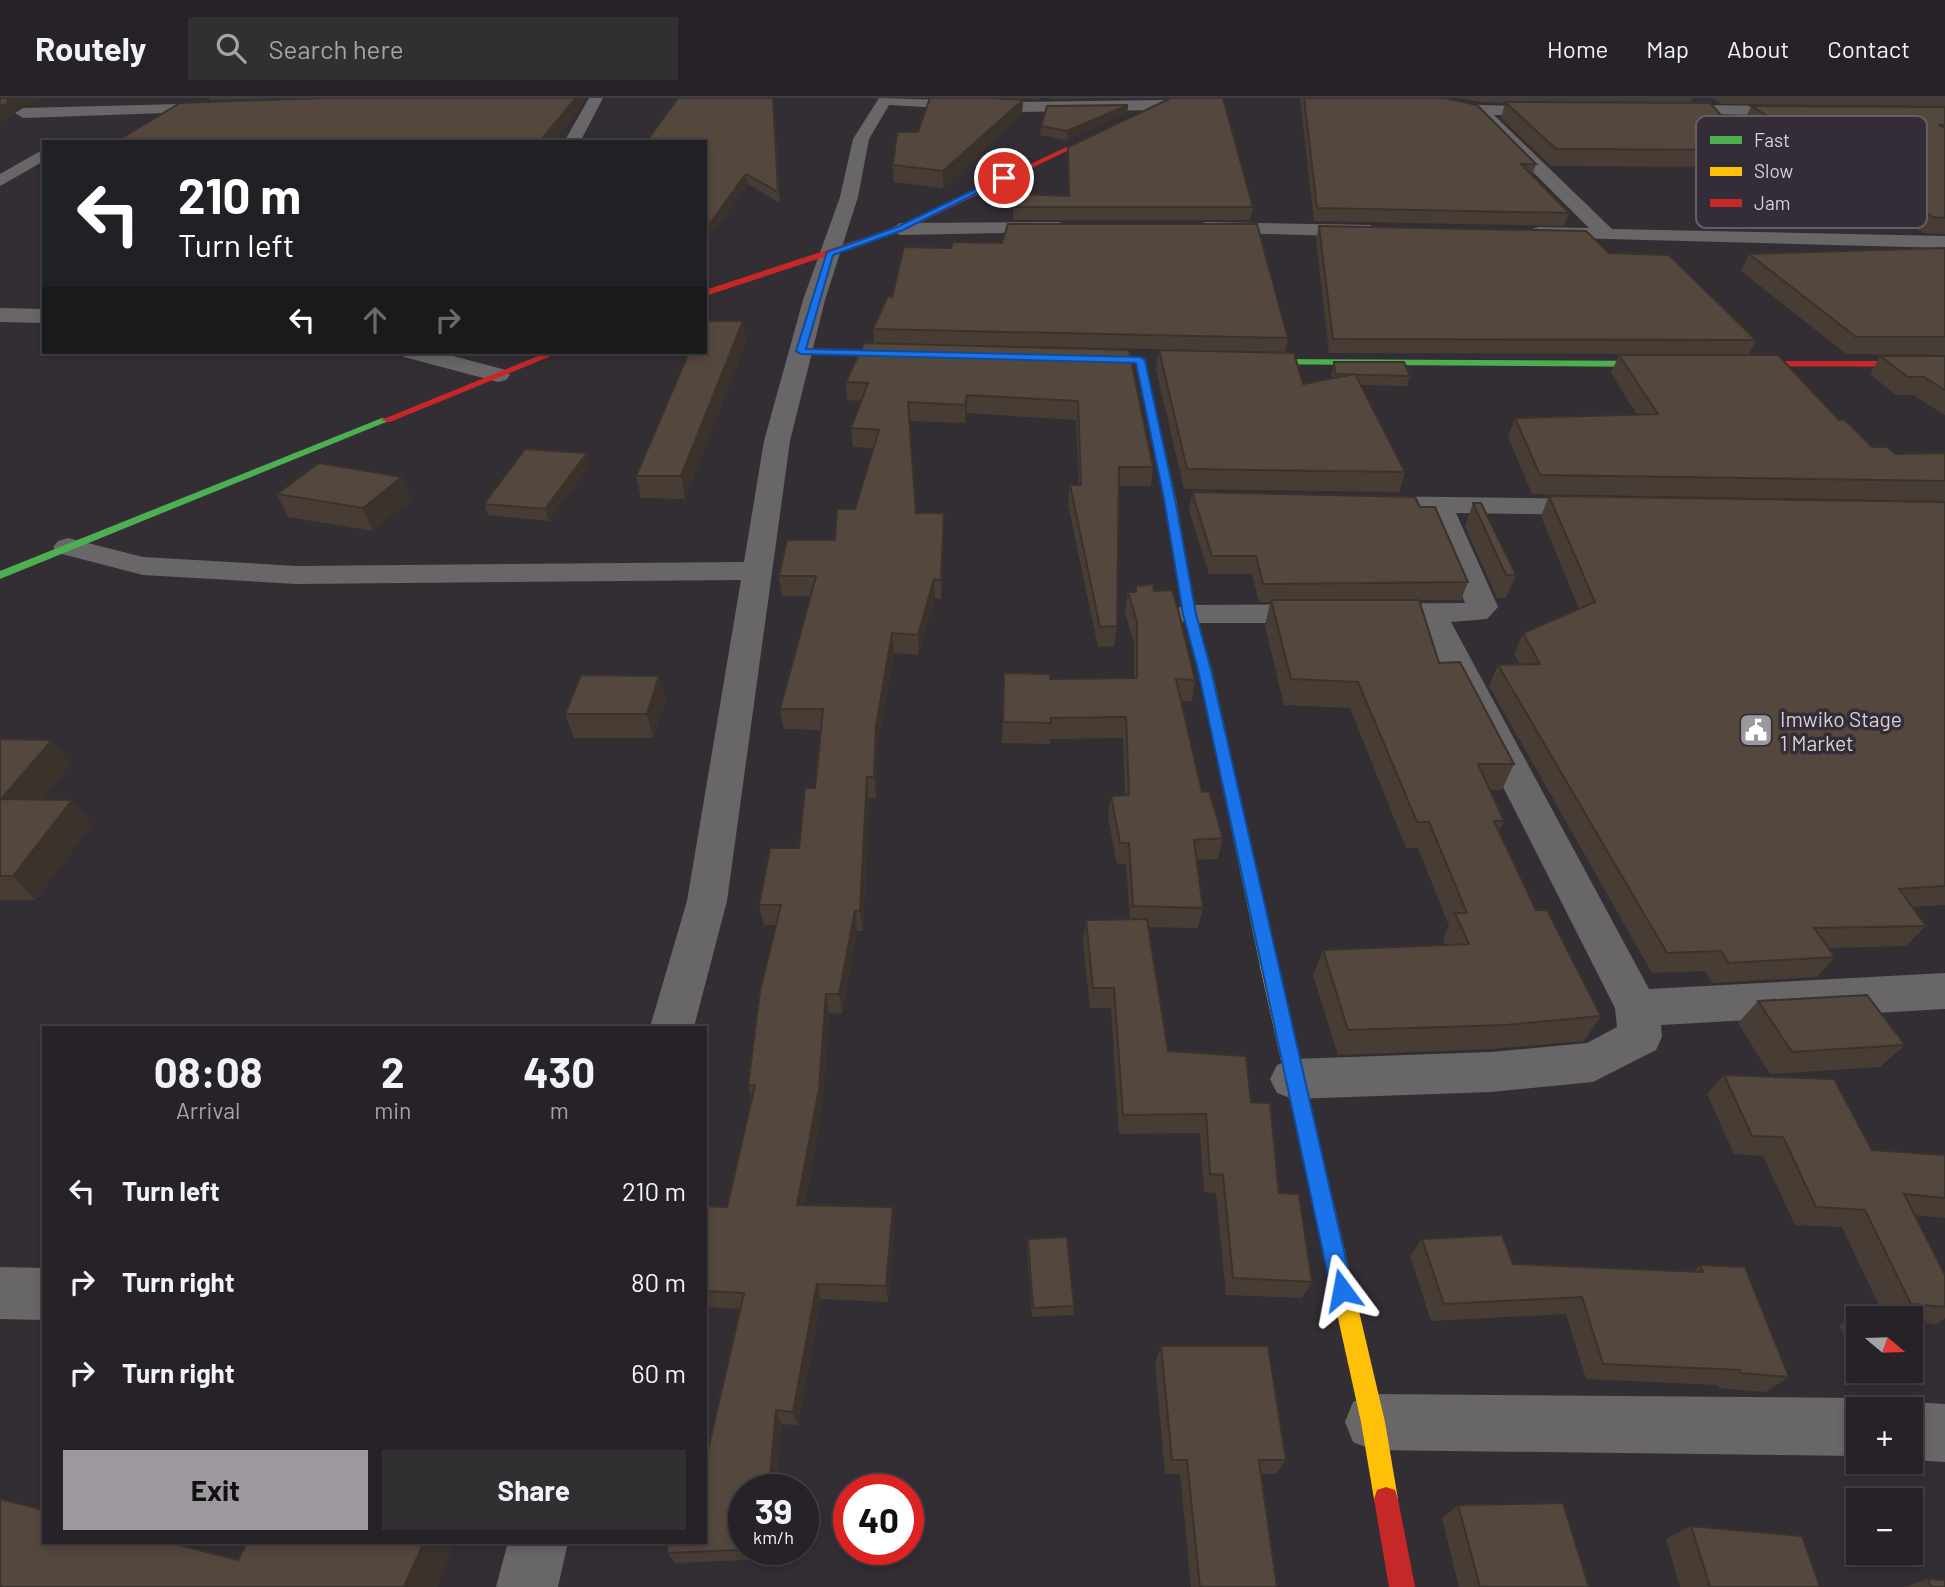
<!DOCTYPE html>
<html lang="en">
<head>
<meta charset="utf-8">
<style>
  body { margin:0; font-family:Barlow,sans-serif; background:#322f33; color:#f1f3f6; height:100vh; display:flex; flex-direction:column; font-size:26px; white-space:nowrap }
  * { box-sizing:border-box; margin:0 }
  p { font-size:23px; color:#a4a4a7 }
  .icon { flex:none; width:38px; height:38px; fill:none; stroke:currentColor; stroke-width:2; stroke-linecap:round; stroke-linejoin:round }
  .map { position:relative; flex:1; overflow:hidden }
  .details { position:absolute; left:42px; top:928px; width:665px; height:518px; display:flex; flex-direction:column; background:#262227; border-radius:0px; box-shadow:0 4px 10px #0003,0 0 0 2px #423f44 }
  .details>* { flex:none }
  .hud { position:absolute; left:42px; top:42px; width:665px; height:214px; border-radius:0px; box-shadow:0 4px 10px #0003,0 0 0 2px #423f44; background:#202124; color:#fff; overflow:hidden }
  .needle { width:46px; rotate:109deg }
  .fabs { position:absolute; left:1846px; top:1208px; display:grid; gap:14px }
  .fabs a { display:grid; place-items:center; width:77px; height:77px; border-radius:0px; background:#262227; box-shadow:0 4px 10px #0003,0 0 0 2px #423f44; font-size:35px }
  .speed { position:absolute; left:728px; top:1376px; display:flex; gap:14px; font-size:35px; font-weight:700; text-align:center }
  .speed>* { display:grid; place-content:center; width:91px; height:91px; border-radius:50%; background:#262227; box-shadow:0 4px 10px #0003,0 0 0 2px #423f44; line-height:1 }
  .speed small { font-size:18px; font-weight:400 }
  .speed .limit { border:10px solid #d22; background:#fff; color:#111 }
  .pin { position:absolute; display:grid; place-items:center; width:60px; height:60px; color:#fff; margin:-30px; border:4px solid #fff; border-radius:50%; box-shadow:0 2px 7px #0007 }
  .me { position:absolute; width:77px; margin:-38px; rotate:347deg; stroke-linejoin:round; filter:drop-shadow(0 0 5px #0008) }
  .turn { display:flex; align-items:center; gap:24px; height:147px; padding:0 21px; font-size:32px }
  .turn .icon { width:91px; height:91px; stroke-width:2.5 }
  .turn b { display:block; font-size:49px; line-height:60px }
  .lanes { display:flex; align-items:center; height:66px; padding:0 21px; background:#0003; justify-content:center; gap:35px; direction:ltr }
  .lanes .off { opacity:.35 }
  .eta { display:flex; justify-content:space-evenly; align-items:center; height:119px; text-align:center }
  .eta b { font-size:42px; font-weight:700; line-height:49px }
  .primary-button { display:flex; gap:14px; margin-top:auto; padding:14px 21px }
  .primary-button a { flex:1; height:80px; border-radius:0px; background:#9d979e; color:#111; font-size:28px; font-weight:700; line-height:80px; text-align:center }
  .primary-button a+a { background:#322f33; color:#f1f3f6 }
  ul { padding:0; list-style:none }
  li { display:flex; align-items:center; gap:21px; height:91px; padding:0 21px }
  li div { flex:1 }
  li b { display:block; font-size:26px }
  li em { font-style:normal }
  header { display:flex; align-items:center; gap:42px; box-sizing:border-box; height:98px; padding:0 35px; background:#262227; border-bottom:2px solid #423f44 }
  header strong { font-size:33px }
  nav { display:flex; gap:38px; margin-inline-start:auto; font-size:24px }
  .search { width:490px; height:63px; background:#322f33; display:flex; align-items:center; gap:18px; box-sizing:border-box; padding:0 24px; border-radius:0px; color:#a4a4a7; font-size:26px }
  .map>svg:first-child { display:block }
</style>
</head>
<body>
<header>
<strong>Routely</strong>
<div class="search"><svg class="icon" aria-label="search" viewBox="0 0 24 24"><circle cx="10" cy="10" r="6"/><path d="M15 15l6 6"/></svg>Search here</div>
<nav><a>Home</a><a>Map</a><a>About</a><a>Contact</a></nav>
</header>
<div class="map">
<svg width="1945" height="1489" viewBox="0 0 1945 1489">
  <rect width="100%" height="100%" fill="#332e34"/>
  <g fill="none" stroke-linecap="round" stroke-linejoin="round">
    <path fill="#696668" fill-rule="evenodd" d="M589,0H603L580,44H564Z
      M879,0L1012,4L1164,2L1172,7L1164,12L1012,14L889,7L869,41L858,99L825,202L790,343L727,803L694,929H650L687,803L741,482L297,486L143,477L58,455L53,449L58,443L68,440L143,459L297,468L744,464L764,343L803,202L840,99L853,41Z
      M1413,0H1443L1480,7L1559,9L1562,12L1554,17H1494L1612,131L1945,138V150L1532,139L1529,135L1532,131L1539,129L1589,130L1475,16L1415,3Z
      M219,5L227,10L224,13L23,20L15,15L23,10Z
      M1664,7L1803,8L1811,13L1803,18L1659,15L1656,12Z
      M44,51V63L0,88V76Z
      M1059,124L1066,126L1069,130L1066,134L900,137L890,131L900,125Z
      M1206,124L1370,127L1380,133L1370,139L1199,134L1196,130L1199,126Z
      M0,210L44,211V225L0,224Z
      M401,254H438L506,272L510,277L506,282L498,284L404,259Z
      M1368,398L1598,401L1608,403L1612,409L1608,415L1598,417L1456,415L1498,509L1487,521L1451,524L1649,891L1945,875V911L1661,927L1662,939L1656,952L1593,984L1491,994L1293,1001L1277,995L1270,981L1277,967L1293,961L1491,954L1587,945L1617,929L1615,910L1420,525H1190L1179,523L1174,516L1179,509L1190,507L1465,505L1428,415L1358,412L1354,406L1358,400Z
      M0,1169L44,1170V1222L0,1221Z
      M1373,1296L1858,1300L1879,1311H1858V1358L1373,1352L1353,1344L1345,1324L1353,1304Z
      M1911,1304L1945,1306V1364L1911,1362V1311H1896Z
      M508,1444H568L558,1489H496Z"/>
    <path fill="#4caf50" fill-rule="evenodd" d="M1176,0H1184L1077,48L1072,47Z
      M1140,259L1145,262L1176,401L1196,516L1212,572L1278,868L1275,873L1269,875L1263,873L1260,868L1198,572L1184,516L1164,401L1135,262Z
      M1244,261L1666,263L1671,266L1666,269L1241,266V262Z
      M382,320L391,322L0,481V473Z"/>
    <path fill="#ffc107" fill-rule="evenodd" d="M1269,861L1275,863L1278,868L1385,1324L1398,1401L1395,1410L1386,1413L1377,1410L1374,1401L1361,1324L1260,868L1263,863Z"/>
    <path fill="#c62828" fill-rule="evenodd" d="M1075,45L1077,48L903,133L705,198V192L897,129Z
      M801,250L911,253L916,256L911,259L798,255V251Z
      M548,254H561L390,324L381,322Z
      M1734,263H1945V269L1731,268V264Z
      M1386,1389L1395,1392L1398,1401L1415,1489H1389L1374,1401L1377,1392Z"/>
  </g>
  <path fill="#483d35" d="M209,0H277L210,2Z
    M774,0L780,105L748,86L705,145V44Z
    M930,0H1040L1039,1L994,0L1023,2L1022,16L943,90L894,84L893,67L918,34Z
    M1052,0H1099L1052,1Z
    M1300,0H1445L1536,66L1532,77L1569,115L1564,128L1314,123Z
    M1457,0H1693L1691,5L1753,52L1746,69L1551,68L1501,20L1505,5L1480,4Z
    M1712,0H1945V8L1721,6Z
    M1128,7L1127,15L1067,42L1040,37L1041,28Z
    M1751,8L1945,9V136L1924,135L1745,21Z
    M1068,49L1253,109L1250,122H1013V109L1068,98Z
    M1319,128L1609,155L1756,242L1749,256L1329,255L1316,140Z
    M1945,150V257L1846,256L1741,173L1749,156Z
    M743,223L746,244L685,401L641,400L636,378Z
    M873,231L1288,240L1285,254L874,245Z
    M1129,252L1153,369L1151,388H1119L1117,528L1114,548L1098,549L1068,406L1070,387H1079L1076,322L967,315L965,325L909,323L916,415L944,434L941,501H935L918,557L894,555L878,648L876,700H869L863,833H857L842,916L829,915L822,1010L805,1107L895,1126L888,1204L821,1201L798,1327L781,1326L776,1391H744L771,1451L770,1461L676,1465L667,1455L705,1444L741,1211L705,1209V1108L727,1109L752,1001L748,988L776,827H764L759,807L799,750L815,690L821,632L784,631L780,611L811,498H782L779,478L835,442L855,411L873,350L853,349L851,330L861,303L847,302L846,284Z
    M1159,252L1303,286L1332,280V275L1334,264L1410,278L1407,288L1361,287L1405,374L1399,394L1184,391L1156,271Z
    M1619,257L1839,322L1872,349L1895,356L1945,355V403L1532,396L1508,339L1515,320L1637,317L1611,275Z
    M1880,258H1945V317L1913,297H1896L1870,276Z
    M590,366L549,423L488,417L484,406Z
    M402,379L411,401L373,433L288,419L277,396Z
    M1192,394L1420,409L1468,484L1461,502H1419L1439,565L1514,666L1502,692H1490L1504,723L1499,733L1536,812L1601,918L1584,943L1491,951L1338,957L1313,877L1323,852L1445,847L1443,841L1449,828L1418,750H1406L1350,610L1284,607L1265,528L1270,504H1259L1252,476H1209L1189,412Z
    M1549,398L1945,404V807L1912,809L1926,828L1906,848L1828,850L1835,859L1817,879L1712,885L1705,873L1652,875L1489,588L1498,567H1520L1514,556L1523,535L1579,511L1541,418Z
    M1473,405L1516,477L1506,500H1497L1465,428Z
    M1136,488L1154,493L1195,582L1192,603H1181L1202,694L1223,740L1218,761L1196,762L1203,810L1198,830L1148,829L1168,953L1251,1004L1279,1095L1312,1184L1302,1200L1226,1197L1216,1095L1204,1094L1200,1035L1119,1036L1111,910H1090L1083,843L1086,822L1130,821L1126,766H1117L1108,719L1111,698H1125L1123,640L1050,641V646L1002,645L1004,575L1050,581L1134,580V545L1125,515L1128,494H1136Z
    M659,578L666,601L653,640H574L565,616Z
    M0,641L71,666L41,702L92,726L35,802H0Z
    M1758,903L1905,947L1880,969L1770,976L1738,925Z
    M1724,977L1872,1052L1945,1057V1120L1914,1117L1945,1177V1220L1936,1226L1911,1224V1220H1885L1842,1129L1795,1127L1763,1058L1734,1056L1707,996Z
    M1028,1141L1074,1208L1073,1217L1032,1219L1027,1151Z
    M1422,1141L1513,1166L1693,1174L1700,1167L1789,1279L1765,1294L1719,1290L1718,1287L1586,1281L1566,1216L1431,1223L1410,1158Z
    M1853,1218L1858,1220V1266H1856L1839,1227Z
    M1911,1241L1921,1262L1911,1268Z
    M1161,1248L1286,1362L1276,1376H1261L1277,1489H1191L1180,1376H1165L1155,1265Z
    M1458,1407L1589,1489H1459L1442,1420Z
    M1691,1428L1820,1489H1680L1666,1441Z
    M1928,1481L1945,1489H1905Z"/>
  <path fill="#3b322b" d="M8,0H46L32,7L22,8L14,13V17L0,25V9Z
    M576,0H586L579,13L554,44H539Z
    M1023,2L1022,16L943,90V73Z
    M1128,7L1127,15L1067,42V33Z
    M746,76L748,86L705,145V132Z
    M743,223L746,244L685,401L681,378Z
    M967,297V315L965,325V307Z
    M587,355L590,366L549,423L545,411Z
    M402,379L411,401L373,433L363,410Z
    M944,415V434L941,501V482Z
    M934,481L935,501L918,557V537Z
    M892,535L894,555L878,648L876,700L874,679L876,628Z
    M659,578L666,601L653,640L647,616Z
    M52,642L71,666L22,725L1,701Z
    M867,679L869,700L863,833L860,813Z
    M72,702L92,726L35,802L13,778Z
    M855,813L857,833L842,916L839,896Z
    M826,896L829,915L822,1010L802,1124L797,1107Z
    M893,1109L895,1126L888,1204L886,1188Z
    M817,1186L821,1201L798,1327L793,1314Z
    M776,1312L781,1326L776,1391H769Z
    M424,1444H455L437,1489H404Z
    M763,1451H771L770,1461Z"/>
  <path fill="#54473e" stroke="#3b322b" stroke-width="2" d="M0,0H8L7,5L0,9Z
    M323,0H576L539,44H124L122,40L180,5Z
    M678,0H773L778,94L746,76L705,132V44H646Z
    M930,0H990L1023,2L943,73L893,67L897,34H918Z
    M1171,0H1223L1253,109H1013L1018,96L1069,98L1068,49Z
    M1304,0H1445L1477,7L1536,66H1521L1569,115L1317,110Z
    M1505,4L1710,5L1753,52L1556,51Z
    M1128,7L1067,33L1041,28L1047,8Z
    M1751,8L1945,9V27H1939L1945,30V120L1933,119Z
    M1008,126H1257L1288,240L873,231L888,198L892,199L904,149L951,150L953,144L1002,145Z
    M1319,128L1586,133L1609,155L1669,157L1756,242L1333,241Z
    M1945,150V239H1856L1749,156Z
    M705,223H743L681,378H636L689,254H705Z
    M864,245L1129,252L1153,369H1119L1117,528L1100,529L1070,387H1081L1078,303L967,297L965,307L908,304L916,415H944L941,482L934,481L918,537L892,535L876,628L874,679H867L860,813H855L839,896H826L819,991L797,1107L893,1109L886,1188L817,1186L793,1314L776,1312L769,1391H744V1451H763L667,1455L668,1444H705V1365L744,1195L705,1193V1108L727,1109L755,987L748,988L760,893L781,807H759L770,750H799L805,690H815L823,611H780L816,478H779L787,442H835L837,411H855L879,332L851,330L868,285L846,284Z
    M1159,252L1294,255L1303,286L1355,276L1405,374L1187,371Z
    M1619,257H1778L1839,322H1845L1872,349H1887L1895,356L1945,355V383L1540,377L1515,320L1658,316Z
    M1880,258H1945V292L1924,279H1908Z
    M1334,264H1404L1410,278L1335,276Z
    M525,351L587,355L545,411L484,406Z
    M319,365L402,379L363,410L277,396Z
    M1192,394L1415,399L1420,409H1435L1468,484L1263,486L1256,458H1212Z
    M1549,398L1945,404V788L1899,791L1926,828L1814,830L1835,859L1729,865L1721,853L1667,855L1498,567L1540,566L1523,535L1595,504Z
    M1473,405H1481L1516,477H1506Z
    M1153,486L1154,493L1172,492L1178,511L1195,582L1176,581L1202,694L1209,693L1223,740L1194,742L1203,810L1133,808L1129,745H1120L1111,698L1129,697L1126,619L1051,620V625L1003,624L1004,575L1050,576V581L1137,580V524L1128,494H1136V488Z
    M1271,502H1419L1439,565L1460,564L1514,666H1478L1504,723H1494L1536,812H1547L1601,918L1506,927L1348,932L1323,852L1469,846L1455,815H1467L1429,724H1417L1358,584L1291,581Z
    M581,577L659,578L647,616H565Z
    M0,641L52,642L1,701L72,702L13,778H0Z
    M1147,821L1168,953L1246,958L1251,1004L1270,1005L1279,1095L1299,1096L1312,1184L1233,1180L1223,1077L1210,1076L1206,1016L1123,1017L1114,890H1093L1086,822Z
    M1867,897L1905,947L1792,954L1758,903Z
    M1724,977L1834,981L1872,1052L1945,1057V1100L1904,1096L1945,1177V1209L1911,1206L1865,1112L1816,1109L1783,1039L1752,1038Z
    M1502,1137L1513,1166L1703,1174L1700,1167L1745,1169L1789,1279L1741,1275L1740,1272L1603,1266L1582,1199L1444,1206L1422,1141Z
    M1067,1139L1074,1208L1033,1210L1028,1141Z
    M1853,1218L1869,1220H1858V1231Z
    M1911,1241L1921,1262L1911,1261Z
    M1161,1248H1268L1286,1362H1259L1277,1489H1200L1187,1362H1172Z
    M0,1401L44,1412V1444H168L238,1462L247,1444H424L404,1489H0Z
    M1563,1405L1589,1489H1480L1458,1407Z
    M1691,1428L1802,1438L1820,1489H1710Z
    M1928,1481L1945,1482V1489H1931Z"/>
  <path fill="#1a73e8" stroke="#114b97" stroke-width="2" d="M1001,79L1007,80L903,132L833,157L806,251L1140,259L1145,262L1175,401L1196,516L1211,572L1353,1192L1350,1200L1342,1203L1334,1200L1331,1192L1198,572L1183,516L1164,401L1136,265L801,256L796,253L827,154L897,129Z"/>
  <defs>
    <g id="civic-square" transform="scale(1.75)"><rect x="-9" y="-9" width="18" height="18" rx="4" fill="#9d979e" stroke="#342c36"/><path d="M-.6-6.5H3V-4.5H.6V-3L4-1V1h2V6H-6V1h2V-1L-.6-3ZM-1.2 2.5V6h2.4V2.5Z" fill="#fff"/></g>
  </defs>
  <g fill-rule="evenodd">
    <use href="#civic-square" x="1756" y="632"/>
  </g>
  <g text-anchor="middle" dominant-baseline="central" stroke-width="7" stroke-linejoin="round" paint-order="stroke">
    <g font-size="21" fill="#d6d0d7" stroke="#342c36" text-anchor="start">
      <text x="1780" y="620">Imwiko Stage<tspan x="1780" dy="24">1 Market</tspan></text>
    </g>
  </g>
  <rect x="1696" y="18" width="231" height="112" rx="10" fill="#342c36" stroke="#655d66" stroke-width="2"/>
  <rect x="1710" y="38" width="32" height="8" fill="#4caf50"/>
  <rect x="1710" y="69" width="32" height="9" fill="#ffc107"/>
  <rect x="1710" y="101" width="32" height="8" fill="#c62828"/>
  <g font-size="19" fill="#d6d0d7">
    <text x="1754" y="49">Fast</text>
    <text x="1754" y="80">Slow</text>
    <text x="1754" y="112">Jam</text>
  </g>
</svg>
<div class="fabs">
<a><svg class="needle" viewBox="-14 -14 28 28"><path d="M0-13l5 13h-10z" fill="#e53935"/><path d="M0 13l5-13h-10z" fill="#a4a4a7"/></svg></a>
<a>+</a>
<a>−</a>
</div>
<div class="speed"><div>39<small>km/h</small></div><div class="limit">40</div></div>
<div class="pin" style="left:1004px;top:80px;background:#d93025"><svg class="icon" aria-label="arrive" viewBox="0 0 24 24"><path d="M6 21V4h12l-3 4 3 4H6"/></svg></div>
<svg class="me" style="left:1342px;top:1192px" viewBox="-20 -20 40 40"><path d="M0-17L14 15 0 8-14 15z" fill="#1a73e8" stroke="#fff" stroke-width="4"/></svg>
<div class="hud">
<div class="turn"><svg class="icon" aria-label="left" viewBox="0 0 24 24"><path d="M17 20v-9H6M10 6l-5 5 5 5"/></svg><div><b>210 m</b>Turn left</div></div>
<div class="lanes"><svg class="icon" aria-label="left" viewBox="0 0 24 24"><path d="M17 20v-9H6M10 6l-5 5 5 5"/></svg><svg class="icon off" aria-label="ahead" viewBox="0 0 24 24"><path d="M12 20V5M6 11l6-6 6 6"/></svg><svg class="icon off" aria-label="right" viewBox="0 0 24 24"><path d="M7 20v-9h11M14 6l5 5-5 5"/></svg></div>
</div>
<section class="details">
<div class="eta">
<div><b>08:08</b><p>Arrival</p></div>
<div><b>2</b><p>min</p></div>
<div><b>430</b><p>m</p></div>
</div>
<ul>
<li><svg class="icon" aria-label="left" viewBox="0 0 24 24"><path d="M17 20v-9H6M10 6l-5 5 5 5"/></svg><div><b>Turn left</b></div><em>210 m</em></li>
<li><svg class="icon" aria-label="right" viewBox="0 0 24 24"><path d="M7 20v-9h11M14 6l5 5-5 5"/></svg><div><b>Turn right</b></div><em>80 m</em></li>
<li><svg class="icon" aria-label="right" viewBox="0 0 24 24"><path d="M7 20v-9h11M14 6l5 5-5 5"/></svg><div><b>Turn right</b></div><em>60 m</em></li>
</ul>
<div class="primary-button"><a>Exit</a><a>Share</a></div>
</section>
</div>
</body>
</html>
